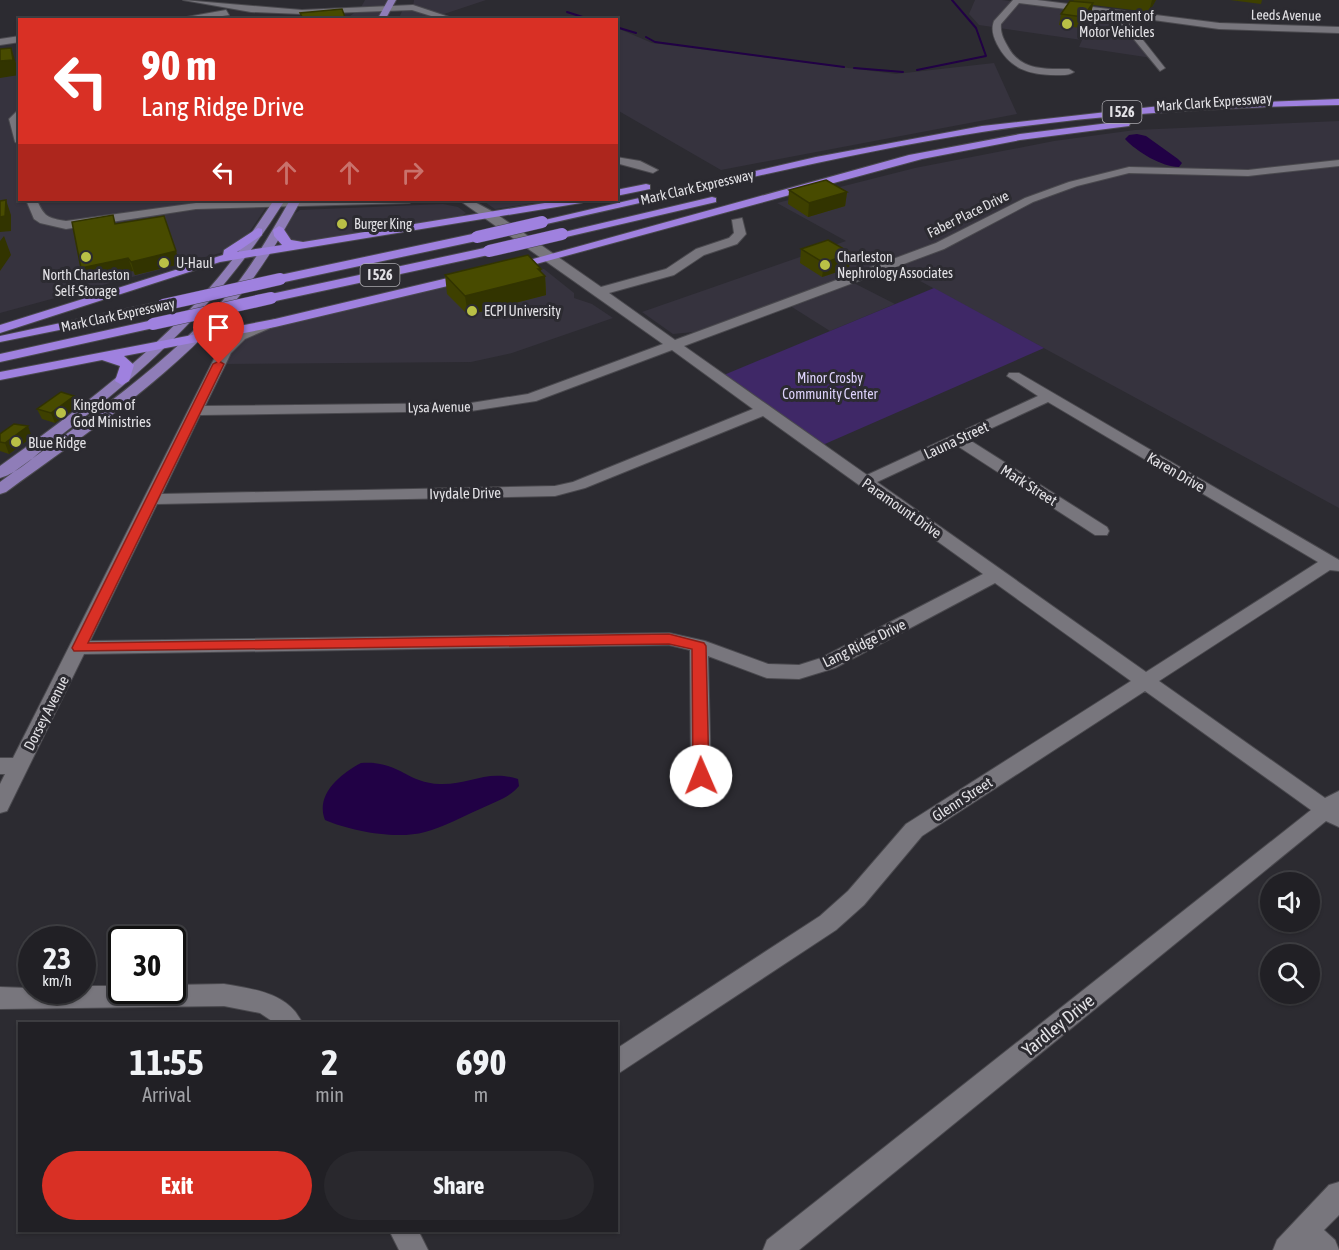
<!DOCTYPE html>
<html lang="en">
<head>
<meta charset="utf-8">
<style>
  body { margin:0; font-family:"Asap Condensed",sans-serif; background:#29282d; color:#f1f3f6; height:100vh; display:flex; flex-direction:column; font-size:22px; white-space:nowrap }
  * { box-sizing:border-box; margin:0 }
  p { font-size:20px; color:#a2a3a7 }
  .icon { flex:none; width:33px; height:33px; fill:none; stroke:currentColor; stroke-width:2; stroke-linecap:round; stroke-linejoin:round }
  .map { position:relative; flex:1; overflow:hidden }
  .side { position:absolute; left:18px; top:1022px; width:600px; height:210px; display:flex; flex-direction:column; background:#212025; border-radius:0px; box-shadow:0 2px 4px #0004,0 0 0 2px #3e3e42 }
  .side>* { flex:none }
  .guide { position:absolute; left:18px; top:18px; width:600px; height:183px; border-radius:0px; box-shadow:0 2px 4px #0004,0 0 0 2px #3e3e42; background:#d93025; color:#fff; overflow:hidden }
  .controls { position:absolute; left:1260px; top:872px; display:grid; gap:12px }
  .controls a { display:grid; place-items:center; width:60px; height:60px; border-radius:50%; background:#212025; box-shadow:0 2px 4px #0004,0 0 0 2px #3e3e42; font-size:30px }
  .speed { position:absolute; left:18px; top:926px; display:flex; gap:12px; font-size:30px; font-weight:700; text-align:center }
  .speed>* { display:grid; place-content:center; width:78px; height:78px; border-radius:50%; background:#212025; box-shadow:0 2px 4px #0004,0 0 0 2px #3e3e42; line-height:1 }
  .speed small { font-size:15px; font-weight:400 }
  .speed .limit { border:3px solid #111; border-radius:9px; background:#fff; color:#111 }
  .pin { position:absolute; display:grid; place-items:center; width:51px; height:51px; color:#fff; margin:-62px -26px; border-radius:50% 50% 50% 0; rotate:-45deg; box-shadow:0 0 6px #0007 }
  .pin .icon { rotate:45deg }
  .me { position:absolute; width:66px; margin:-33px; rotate:359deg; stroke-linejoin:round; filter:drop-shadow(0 0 4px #0008) }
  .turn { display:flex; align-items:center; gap:21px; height:126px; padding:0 24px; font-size:27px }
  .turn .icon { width:78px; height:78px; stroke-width:2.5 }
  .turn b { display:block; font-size:42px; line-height:51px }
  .lanes { display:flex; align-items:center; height:57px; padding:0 24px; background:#0003; justify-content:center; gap:30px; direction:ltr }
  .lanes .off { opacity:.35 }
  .eta { display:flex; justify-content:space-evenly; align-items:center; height:102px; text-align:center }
  .eta b { font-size:36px; font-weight:700; line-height:42px }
  .button { display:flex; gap:12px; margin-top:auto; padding:12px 24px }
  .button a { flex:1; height:69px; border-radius:36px; background:#d93025; color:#fff; font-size:24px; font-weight:700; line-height:69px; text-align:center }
  .button a+a { background:#29282d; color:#f1f3f6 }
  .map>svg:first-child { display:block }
</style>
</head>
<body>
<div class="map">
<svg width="1339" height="1250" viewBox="0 0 1339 1250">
  <rect width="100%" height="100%" fill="#2c2b31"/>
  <path fill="#36333e" d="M365,0H388L377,19L322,20L350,16L360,9Z
    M414,0H486L441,15L454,19L398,20L404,7H413Z
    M975,0H1002L1120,16L1152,58L1079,47L1082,40L979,25L969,14Z
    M617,28L652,43L896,74L994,63L1017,114L721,170L617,110Z
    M19,61L20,200H271L248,234L231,250L0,313V64Z
    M1339,121V508L885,262L694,332L673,334L642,312L846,241L777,203L915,168L1054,141L1135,130Z
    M482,200H552L495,209Z
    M443,204L458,207L466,213L459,218L311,241H291L284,232L294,214L300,210Z
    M527,266L544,269L574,293V298L592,304L613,318L512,353L471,362L219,364L225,351L255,332Z
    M848,280L895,304L830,331L784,302Z"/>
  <path fill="#3f2867" d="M934,288L1044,348L818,447L719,377Z"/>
  <path fill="#210145" d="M1137,134L1146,136L1178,159L1182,163L1179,167C1162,167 1137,152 1125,139L1129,135Z
    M361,763C399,760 406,783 440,784C469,785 487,769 518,779L519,786C509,798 494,802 480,809C462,817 443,827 425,832C396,840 351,831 325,820C315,795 340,774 361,763Z"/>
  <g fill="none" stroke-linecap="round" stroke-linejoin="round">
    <path stroke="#210145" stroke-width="2" d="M567,12L592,20
      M616,27L636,33
      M646,37L655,42L844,67
      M854,68L903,72
      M917,70L986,56L976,28L952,0"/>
    <g stroke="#4a494e" stroke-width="2">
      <path id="minor" d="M183,0L302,10L413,5L458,20H444L412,10L302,14L251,12Z
        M1013,0H1037L1219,23L1339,27V33L1219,29L1124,16L1165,68L1160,71L1114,15L1019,3L1001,24C1000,33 1004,40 1008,47C1021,71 1045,69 1069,69L1074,72C1068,76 1062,75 1056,75C1029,75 1010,69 997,44C993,36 991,29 994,21Z
        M226,10L229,15L196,20H170Z
        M20,36V42L0,45V39Z
        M20,108V145L15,142L9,119Z
        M616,157L640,161L658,170L653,173L616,163Z
        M1339,160V166L1248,176L1129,173L1077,186L1033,202L944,249L684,346L867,475L1038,396L1007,376L1009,373H1019L1339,560V571L1330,570L1159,681L1325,798L1339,791V827L1326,821L799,1250H763L767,1240L1311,810L1145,691L922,836L864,905L836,930L616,1075V1049L820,916L848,891L906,824L1131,681L995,583L835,668L799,679L767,678L708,656L711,775L708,781L701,783L694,781L691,775L690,650L669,645L84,654L7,811L0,813V784L5,774H0V758H13L218,351L235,333L275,319L282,323L245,339L231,353L205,406L471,403L528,394L663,344L459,200H471L495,213L601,287L666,269L696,249L729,238L734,233L732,220L742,218L746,234L737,244L704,255L674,275L609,293L675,340L936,243L1025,198L1069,182L1129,167L1248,170ZM672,350L753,409L573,482L555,486L162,494L200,415L471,411L536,401ZM1048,402L1318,562L1146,672L877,482L956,445L1095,535H1107L1109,531L1107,527L968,439ZM763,416L983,574L821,658L799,665L768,664L705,641L669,633L90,641L157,504L555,496L585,488Z
        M26,200H37C44,217 48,218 66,221L196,203L415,200L409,203L196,209L66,229L40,223L34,219Z
        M224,984C253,989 289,993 302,1023H275L260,1013L224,1006L0,1009V987L82,990V986H122V990H172V985Z
        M1339,1182V1215L1324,1230L1335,1240L1339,1250H1273L1277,1240L1329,1185Z
        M389,1230H418L428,1250H399Z"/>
    </g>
    <g stroke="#4a494e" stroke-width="2">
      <path id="major" d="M388,0H396L385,20H377Z
        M274,200H285C222,300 150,368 56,439C40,451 19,473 0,478V466C78,410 156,352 218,278C239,253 256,226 274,200Z
        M290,200H301C284,231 267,261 245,289C181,372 89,431 6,492L0,494V482C82,422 171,364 236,285C257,258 273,229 290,200Z"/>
    </g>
    <g stroke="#4a494e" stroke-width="2">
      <path id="highway" d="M1339,99V105C1219,107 1100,114 982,132C834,155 688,193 542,225L536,222L816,157L982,126L1160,106Z
        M1125,121L1130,124L1129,126L1020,140L922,159L514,270L510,271L504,267L909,155L1020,134Z
        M646,184L650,185V189L616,196V190Z
        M712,197L716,198V202L562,238L556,234Z
        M563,200H587L581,203L220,262L0,333V325L223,255L224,250L258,228L262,229V235L237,252L282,245L274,236L273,230L279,226L283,228L291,240L303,242Z
        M477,233L481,234V240L280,283L274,279L280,275Z
        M489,247L493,248V254L271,302L265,298L271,294Z
        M469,273L475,277L473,280L275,327L124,356L134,365L129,381L122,385L115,381L120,366L102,360L0,380V372L275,319Z
        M163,301L169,305L168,308L0,342V336Z
        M153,320L158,321V327L0,362V354Z"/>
    </g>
    <use href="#minor" fill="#78767d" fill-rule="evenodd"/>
    <use href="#major" fill="#8f7db8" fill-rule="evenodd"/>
    <use href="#highway" fill="#9f81df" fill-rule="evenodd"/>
    <g stroke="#4a494e" stroke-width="13" stroke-linecap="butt">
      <path id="highway-bridge" d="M477,237L542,222
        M489,251L562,234
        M163,305L280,279
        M153,324L271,298"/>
    </g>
    <use href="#highway-bridge" stroke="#9f81df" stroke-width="12"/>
  </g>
  <path fill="#3e4000" d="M1074,0H1156L1149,12L1093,5L1091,14L1080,28L1059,25L1061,14Z
    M1230,0H1262L1261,4Z
    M789,190L847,192L845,206L808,217L788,204Z
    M116,224L180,264L135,275L133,271L85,281Z
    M801,249L849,268L822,277L800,263Z
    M541,269V272L545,276L546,295L468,315L447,294L445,275Z
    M74,396L78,406L55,423L42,419L37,409Z
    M0,434L32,437L9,454L0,451Z"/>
  <path fill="#323400" d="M1152,0H1156L1149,12Z
    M1093,3L1091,14L1080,28L1083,17Z
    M11,48L16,63L19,75L0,78V61Z
    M847,192L845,206L808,217L809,203Z
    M6,200L11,215V231L0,232V217Z
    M4,236L11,255L0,271V241Z
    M176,251L180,264L135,275L131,262Z
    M851,253L849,268L822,277L824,263Z
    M128,258L133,271L85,281L81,268Z
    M541,269V277L545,276L546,295L468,315L465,296Z
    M74,396L78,406L55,423L51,413Z
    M28,426L32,437L9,454L5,443Z"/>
  <path fill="#484b00" stroke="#323400" stroke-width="1.5" d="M1070,1L1093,3L1083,17L1061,14Z
    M342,9L346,20H304L300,13Z
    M11,48L13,60L0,61V49Z
    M826,180L847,192L809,203L789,190Z
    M6,200L5,216L0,217V201Z
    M113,215L115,224L164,216L176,251L131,262L128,258L81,268L72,222Z
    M828,240L851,253L824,263L801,249Z
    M528,255L541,269H538L545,276L465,296L445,275Z
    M61,392L74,396L51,413L37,409Z
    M14,424L28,426L5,443L0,442V434Z"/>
  <path fill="#d93025" stroke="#8d1f18" stroke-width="1.5" d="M219,361L224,364L88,643L669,634L704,643L706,646L709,776L706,780L701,781L693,776L692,649L669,644L74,651L72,648L213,364Z"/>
  <g fill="#b9c046" stroke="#2c2b31" stroke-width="2">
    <circle cx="1067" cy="24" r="6"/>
    <circle cx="342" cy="224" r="6"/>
    <circle cx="86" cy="257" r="6"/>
    <circle cx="164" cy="263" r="6"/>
    <circle cx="825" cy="265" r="6"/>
    <circle cx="472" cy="311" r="6"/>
    <circle cx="61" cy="413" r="6"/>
    <circle cx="16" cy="442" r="6"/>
  </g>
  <g text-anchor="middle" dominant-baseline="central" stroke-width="6" stroke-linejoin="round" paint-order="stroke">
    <g font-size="14" fill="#e2e1e5" stroke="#2c2b31">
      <text transform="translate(1286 15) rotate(1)">Leeds Avenue</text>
      <text transform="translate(1214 102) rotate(-4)">Mark Clark Expressway</text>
      <text transform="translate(697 187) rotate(-13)">Mark Clark Expressway</text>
      <text transform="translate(968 214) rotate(-26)">Faber Place Drive</text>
      <text transform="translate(118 315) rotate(-12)">Mark Clark Expressway</text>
      <text transform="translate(439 407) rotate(-1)">Lysa Avenue</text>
    </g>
    <g font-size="14" fill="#e2e1e5" stroke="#2c2b31" text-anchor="start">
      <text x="1079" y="16">Department of<tspan x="1079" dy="16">Motor Vehicles</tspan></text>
      <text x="354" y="224">Burger King</text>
      <text x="837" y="257">Charleston<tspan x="837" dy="16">Nephrology Associates</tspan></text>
      <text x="176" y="263">U-Haul</text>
      <text x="86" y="275" text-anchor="middle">North Charleston<tspan x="86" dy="16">Self-Storage</tspan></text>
      <text x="484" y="311">ECPI University</text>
    </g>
    <g fill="#2c2b31" stroke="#abaaaf" stroke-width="1.5">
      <rect x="1102.5" y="101" width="39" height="22" rx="4.5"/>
      <rect x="360.5" y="264" width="39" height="22" rx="4.5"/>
    </g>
    <g font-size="14" font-weight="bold" fill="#e2e1e5">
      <text x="1122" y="112">I 526</text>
      <text x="380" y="275">I 526</text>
    </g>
    <g font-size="14" fill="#ddd2fb" stroke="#2c2b31">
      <text x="830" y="378">Minor Crosby<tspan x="830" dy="16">Community Center</tspan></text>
    </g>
    <g font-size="15" fill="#e2e1e5" stroke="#2c2b31" text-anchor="start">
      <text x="73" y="404">Kingdom of<tspan x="73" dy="17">God Ministries</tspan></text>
      <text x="28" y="442">Blue Ridge</text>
    </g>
    <g font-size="15" fill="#e2e1e5" stroke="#2c2b31">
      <text transform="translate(956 440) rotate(-25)">Launa Street</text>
      <text transform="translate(1176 472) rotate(30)">Karen Drive</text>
      <text transform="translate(1029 485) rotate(32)">Mark Street</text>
      <text transform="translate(465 493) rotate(-1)">Ivydale Drive</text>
      <text transform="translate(902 508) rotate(35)">Paramount Drive</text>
      <text transform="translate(864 643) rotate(-26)">Lang Ridge Drive</text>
      <text transform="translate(46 713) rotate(-63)">Dorsey Avenue</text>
      <text transform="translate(962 799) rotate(-33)">Glenn Street</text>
    </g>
    <g font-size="18" fill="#e2e1e5" stroke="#2c2b31">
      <text transform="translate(1058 1025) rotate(-39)">Yardley Drive</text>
    </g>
  </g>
</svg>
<div class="controls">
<a><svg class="icon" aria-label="sound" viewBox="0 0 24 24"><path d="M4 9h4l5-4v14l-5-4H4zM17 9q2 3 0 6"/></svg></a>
<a><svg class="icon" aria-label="search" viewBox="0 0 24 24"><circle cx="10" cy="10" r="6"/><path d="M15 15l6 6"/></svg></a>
</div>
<div class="speed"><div>23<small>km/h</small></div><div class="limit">30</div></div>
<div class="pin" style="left:219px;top:364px;background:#d93025"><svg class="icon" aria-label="arrive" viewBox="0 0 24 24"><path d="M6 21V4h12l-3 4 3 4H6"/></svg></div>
<svg class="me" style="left:701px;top:776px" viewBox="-20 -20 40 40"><circle r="19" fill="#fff"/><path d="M0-13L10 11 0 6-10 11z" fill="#d93025"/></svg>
<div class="guide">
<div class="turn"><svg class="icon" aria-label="left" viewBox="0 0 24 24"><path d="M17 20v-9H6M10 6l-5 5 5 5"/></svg><div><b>90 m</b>Lang Ridge Drive</div></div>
<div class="lanes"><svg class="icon" aria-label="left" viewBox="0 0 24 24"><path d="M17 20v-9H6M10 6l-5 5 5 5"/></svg><svg class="icon off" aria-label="ahead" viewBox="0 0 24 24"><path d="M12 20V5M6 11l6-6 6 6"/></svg><svg class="icon off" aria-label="ahead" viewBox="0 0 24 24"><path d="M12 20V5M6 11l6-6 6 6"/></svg><svg class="icon off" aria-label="right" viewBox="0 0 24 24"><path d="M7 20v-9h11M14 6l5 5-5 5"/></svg></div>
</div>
<section class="side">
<div class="eta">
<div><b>11:55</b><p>Arrival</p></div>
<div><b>2</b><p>min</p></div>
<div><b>690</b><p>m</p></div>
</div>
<div class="button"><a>Exit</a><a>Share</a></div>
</section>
</div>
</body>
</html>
